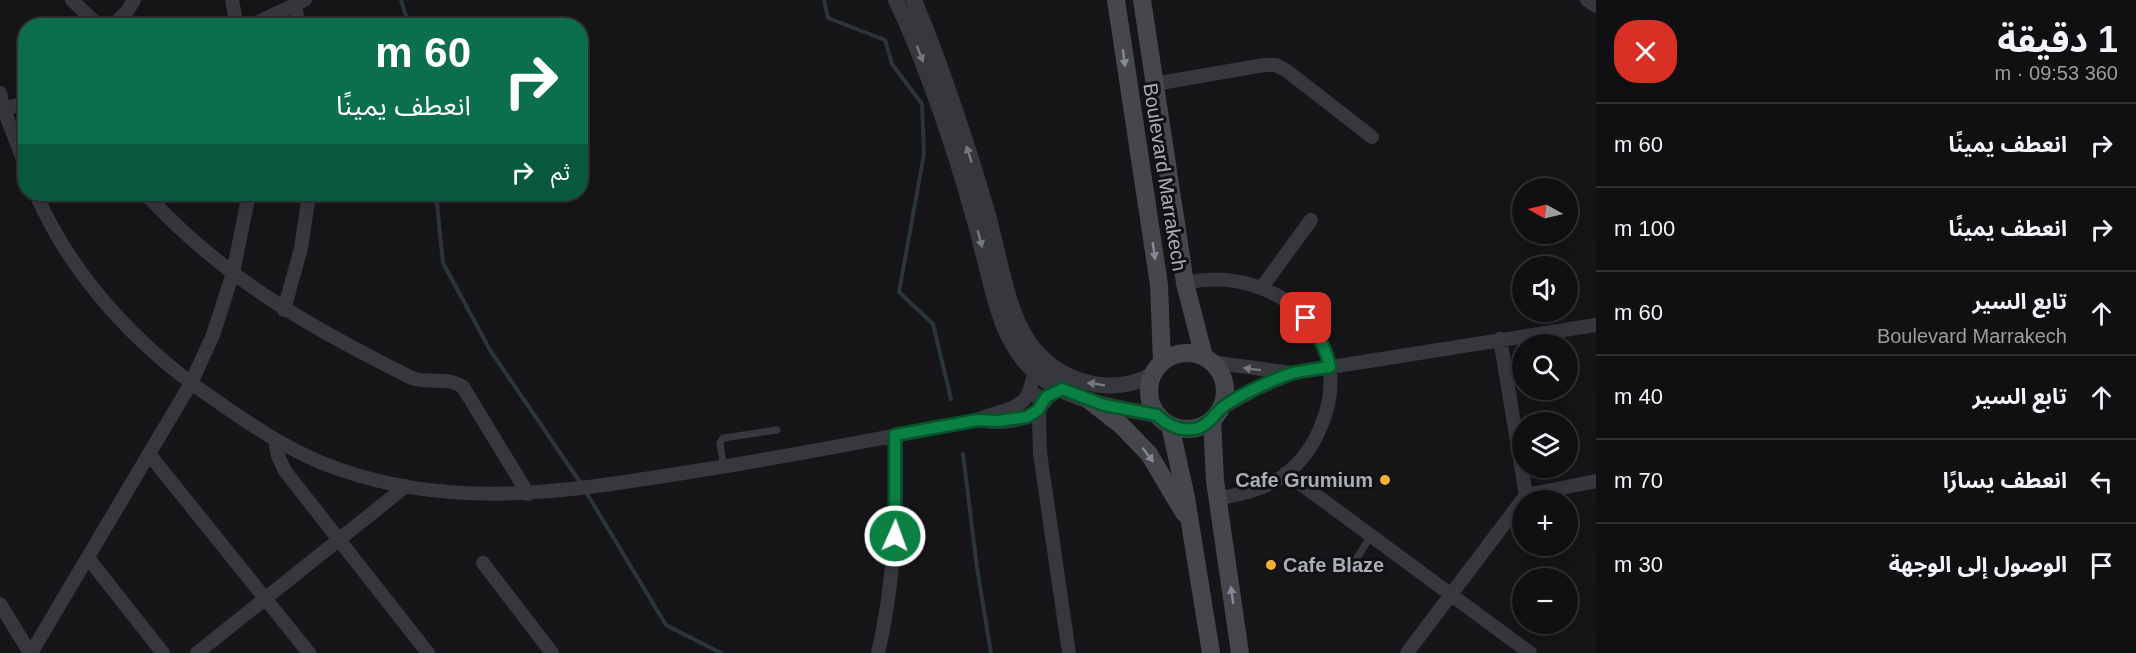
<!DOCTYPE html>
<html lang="ar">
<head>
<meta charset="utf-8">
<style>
  body { margin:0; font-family:Helvetica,"Noto Sans Arabic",sans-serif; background:#19191b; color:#f1f3f6; direction:rtl; height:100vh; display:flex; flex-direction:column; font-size:22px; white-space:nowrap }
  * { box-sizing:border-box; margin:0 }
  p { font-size:20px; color:#9c9d9f }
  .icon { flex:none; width:33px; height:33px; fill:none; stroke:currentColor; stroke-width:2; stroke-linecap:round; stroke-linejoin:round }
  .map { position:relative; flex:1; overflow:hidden; direction:ltr }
  .panel { display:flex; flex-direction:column; background:#101012; width:540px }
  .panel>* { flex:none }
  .hud { position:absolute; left:18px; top:18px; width:570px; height:183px; border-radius:24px; box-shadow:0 6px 24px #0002,0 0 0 2px #303032; direction:rtl; background:#0b6e4f; color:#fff; overflow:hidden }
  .needle { width:39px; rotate:278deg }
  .controls { position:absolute; left:1512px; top:178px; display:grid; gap:12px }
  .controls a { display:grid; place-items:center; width:66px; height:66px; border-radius:50%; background:#101012; box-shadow:0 6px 24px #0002,0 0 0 2px #303032; font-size:30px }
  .pin { position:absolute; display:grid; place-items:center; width:51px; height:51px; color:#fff; margin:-26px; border-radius:12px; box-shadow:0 3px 9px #0006 }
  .me { position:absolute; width:66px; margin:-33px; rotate:2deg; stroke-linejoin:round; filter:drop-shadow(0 0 4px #0008) }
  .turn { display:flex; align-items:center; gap:21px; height:126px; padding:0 18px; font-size:27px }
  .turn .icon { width:78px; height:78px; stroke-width:2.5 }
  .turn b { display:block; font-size:42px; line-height:51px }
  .then { display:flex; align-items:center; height:57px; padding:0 18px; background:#0003; gap:12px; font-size:22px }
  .round { display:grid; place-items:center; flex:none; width:63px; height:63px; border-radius:24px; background:#19191b }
  .summary { display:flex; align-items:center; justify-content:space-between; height:102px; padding:0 18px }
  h1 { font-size:36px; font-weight:700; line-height:45px }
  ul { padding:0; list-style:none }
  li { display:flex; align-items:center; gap:18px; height:84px; padding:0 18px; border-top:2px solid #303032 }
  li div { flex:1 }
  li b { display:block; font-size:22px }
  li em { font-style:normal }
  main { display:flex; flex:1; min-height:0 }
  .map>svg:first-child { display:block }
</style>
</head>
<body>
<main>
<section class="panel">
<div class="summary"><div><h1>1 دقيقة</h1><p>360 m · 09:53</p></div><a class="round" style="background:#d93025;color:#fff"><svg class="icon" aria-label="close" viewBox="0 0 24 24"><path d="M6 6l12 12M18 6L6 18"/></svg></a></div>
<ul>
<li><svg class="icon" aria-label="right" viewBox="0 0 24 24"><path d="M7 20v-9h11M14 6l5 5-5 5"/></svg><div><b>انعطف يمينًا</b></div><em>60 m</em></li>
<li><svg class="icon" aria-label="right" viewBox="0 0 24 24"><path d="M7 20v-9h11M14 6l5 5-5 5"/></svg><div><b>انعطف يمينًا</b></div><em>100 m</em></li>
<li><svg class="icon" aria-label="ahead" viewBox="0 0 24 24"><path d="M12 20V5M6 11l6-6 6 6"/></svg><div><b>تابع السير</b><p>Boulevard Marrakech</p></div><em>60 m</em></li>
<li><svg class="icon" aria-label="ahead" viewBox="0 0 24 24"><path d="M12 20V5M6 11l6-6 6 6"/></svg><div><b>تابع السير</b></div><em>40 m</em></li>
<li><svg class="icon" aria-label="left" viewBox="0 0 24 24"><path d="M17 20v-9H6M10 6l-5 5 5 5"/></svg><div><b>انعطف يسارًا</b></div><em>70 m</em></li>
<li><svg class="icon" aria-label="arrive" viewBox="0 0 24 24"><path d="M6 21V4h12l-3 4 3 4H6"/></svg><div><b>الوصول إلى الوجهة</b></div><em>30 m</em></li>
</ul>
</section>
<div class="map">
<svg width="1596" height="653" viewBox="0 0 1596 653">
  <rect width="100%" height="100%" fill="#161618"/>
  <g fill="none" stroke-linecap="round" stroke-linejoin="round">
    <path stroke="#2c353c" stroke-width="4" d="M401,0L409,26
      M824,0L828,18L885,40L892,64L922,104L924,154L899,292L933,324L951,399
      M436,194L443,263L490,350L582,485
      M963,454L977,568L991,653
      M586,492L666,625L721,653"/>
    <path stroke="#37383d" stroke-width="7" d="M724,467L720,443L723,438L777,430
      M1353,564L1371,536"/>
    <path stroke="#37383d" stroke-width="14" d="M72,0L99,26
      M232,0L237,26
      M1587,0L1596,6
      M295,5L299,26
      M113,26L128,10L134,0
      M250,26L305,0
      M1154,84L1264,65H1276L1287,71L1372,137
      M0,93L4,110L26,167
      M0,111L26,102
      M36,194C71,275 136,345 208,395C251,425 288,451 338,469C456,510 563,492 683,473C782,458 880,438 978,420C993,412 1018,411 1027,396C1031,389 1032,379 1035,372
      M146,194C218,273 299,321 394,369C401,372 408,377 415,379C431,383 449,377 463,387L528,494
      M1185,283C1273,263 1360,335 1321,426C1314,444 1301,462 1286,474C1266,489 1241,494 1217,499
      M1262,287L1311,220
      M284,310L301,248L309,194
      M1500,339L1526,495
      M1211,362L1291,373
      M1028,394L1037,395L1040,400L1039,421L1040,453L1069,653
      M1222,408L1256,389L1293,373L1596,325
      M984,421C999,423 1026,422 1038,410C1049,400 1044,395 1062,389
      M275,441L278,456L285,471L428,653
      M149,454L309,653
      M1286,473L1530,653
      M88,558L163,653
      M483,563L552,653
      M0,604L30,653
      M31,653L191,383L213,335L233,273L249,194
      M197,653L406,486
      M878,653C895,581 897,509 895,435
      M1407,653L1526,495L1596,481"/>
    <path stroke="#37383d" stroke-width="16" d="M896,0C924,59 945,121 964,183C970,205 977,227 982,249C994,291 999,340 1035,372C1068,402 1115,407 1157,415
      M914,0C943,70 967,143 988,215C999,254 1006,308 1028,341C1056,381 1108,398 1152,375"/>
    <path stroke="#45474d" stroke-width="18" d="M1116,0L1159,285L1162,362
      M1142,0L1185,283L1204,357
      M1149 391a38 38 0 1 1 76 0a38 38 0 1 1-76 0Z
      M1090,401L1122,426L1149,454L1184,513
      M1212,420L1215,481L1240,653
      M1170,425L1186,498L1211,653"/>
  </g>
  <defs><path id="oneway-solid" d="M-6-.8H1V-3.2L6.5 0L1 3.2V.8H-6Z" transform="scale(1.5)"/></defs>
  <g fill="#757881">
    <use href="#oneway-solid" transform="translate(920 54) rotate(69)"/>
    <use href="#oneway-solid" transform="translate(969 154) rotate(-108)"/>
    <use href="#oneway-solid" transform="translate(980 239) rotate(75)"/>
    <use href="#oneway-solid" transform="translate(1252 369) rotate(-173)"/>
    <use href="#oneway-solid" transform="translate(1096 384) rotate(-171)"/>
  </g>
  <g fill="#858993">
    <use href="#oneway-solid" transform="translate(1124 58) rotate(82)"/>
    <use href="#oneway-solid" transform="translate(1154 251) rotate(81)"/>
    <use href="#oneway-solid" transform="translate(1148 455) rotate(53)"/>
    <use href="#oneway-solid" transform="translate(1232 595) rotate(-98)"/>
  </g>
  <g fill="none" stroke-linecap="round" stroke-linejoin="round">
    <g stroke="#07532c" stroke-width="15">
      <path id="route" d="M895,536V435L978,420L998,421L1027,417L1038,410L1046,397L1062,389L1104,405L1157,415C1167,425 1180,431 1194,429C1209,426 1213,415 1223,407C1237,396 1276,378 1293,373C1305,370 1318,369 1330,367C1326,348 1317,334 1306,318"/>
    </g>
    <use href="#route" stroke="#0b8043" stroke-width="10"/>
  </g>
  <g fill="#f2b134" stroke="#111113" stroke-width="2">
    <circle cx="1385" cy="480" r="6"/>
    <circle cx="1271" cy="565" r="6"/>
  </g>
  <g text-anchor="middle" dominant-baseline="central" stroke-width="6" stroke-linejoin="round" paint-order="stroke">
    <g font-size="20" fill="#a8adb8" stroke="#111113">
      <text transform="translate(1165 177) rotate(81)">Boulevard Marrakech</text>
    </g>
    <g font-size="20" font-weight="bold" fill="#a8adb8" stroke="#111113" text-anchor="end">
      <text x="1373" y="480">Cafe Grumium</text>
      <text x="1283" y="565" text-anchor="start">Cafe Blaze</text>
    </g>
  </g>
</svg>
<div class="controls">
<a><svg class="needle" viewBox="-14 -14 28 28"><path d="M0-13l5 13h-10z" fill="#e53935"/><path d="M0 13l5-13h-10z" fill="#9c9d9f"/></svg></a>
<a><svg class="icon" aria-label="sound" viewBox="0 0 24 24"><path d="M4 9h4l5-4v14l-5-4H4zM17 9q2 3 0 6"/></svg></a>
<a><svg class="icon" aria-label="search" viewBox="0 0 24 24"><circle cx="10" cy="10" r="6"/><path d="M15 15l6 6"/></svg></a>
<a><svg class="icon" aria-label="layers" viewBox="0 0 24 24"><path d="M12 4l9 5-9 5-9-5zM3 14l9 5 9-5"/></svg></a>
<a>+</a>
<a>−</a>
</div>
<div class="pin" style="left:1306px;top:318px;background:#d93025"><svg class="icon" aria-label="arrive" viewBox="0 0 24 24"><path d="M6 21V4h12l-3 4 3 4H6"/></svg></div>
<svg class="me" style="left:895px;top:536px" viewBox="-20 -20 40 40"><circle r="17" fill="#0b8043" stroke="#fff" stroke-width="3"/><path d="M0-11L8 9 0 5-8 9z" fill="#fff"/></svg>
<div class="hud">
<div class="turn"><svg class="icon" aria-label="right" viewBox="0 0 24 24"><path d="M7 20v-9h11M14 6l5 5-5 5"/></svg><div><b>60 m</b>انعطف يمينًا</div></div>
<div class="then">ثم<svg class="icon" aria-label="right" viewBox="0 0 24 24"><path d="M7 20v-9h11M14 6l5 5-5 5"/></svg></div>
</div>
</div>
</main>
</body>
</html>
